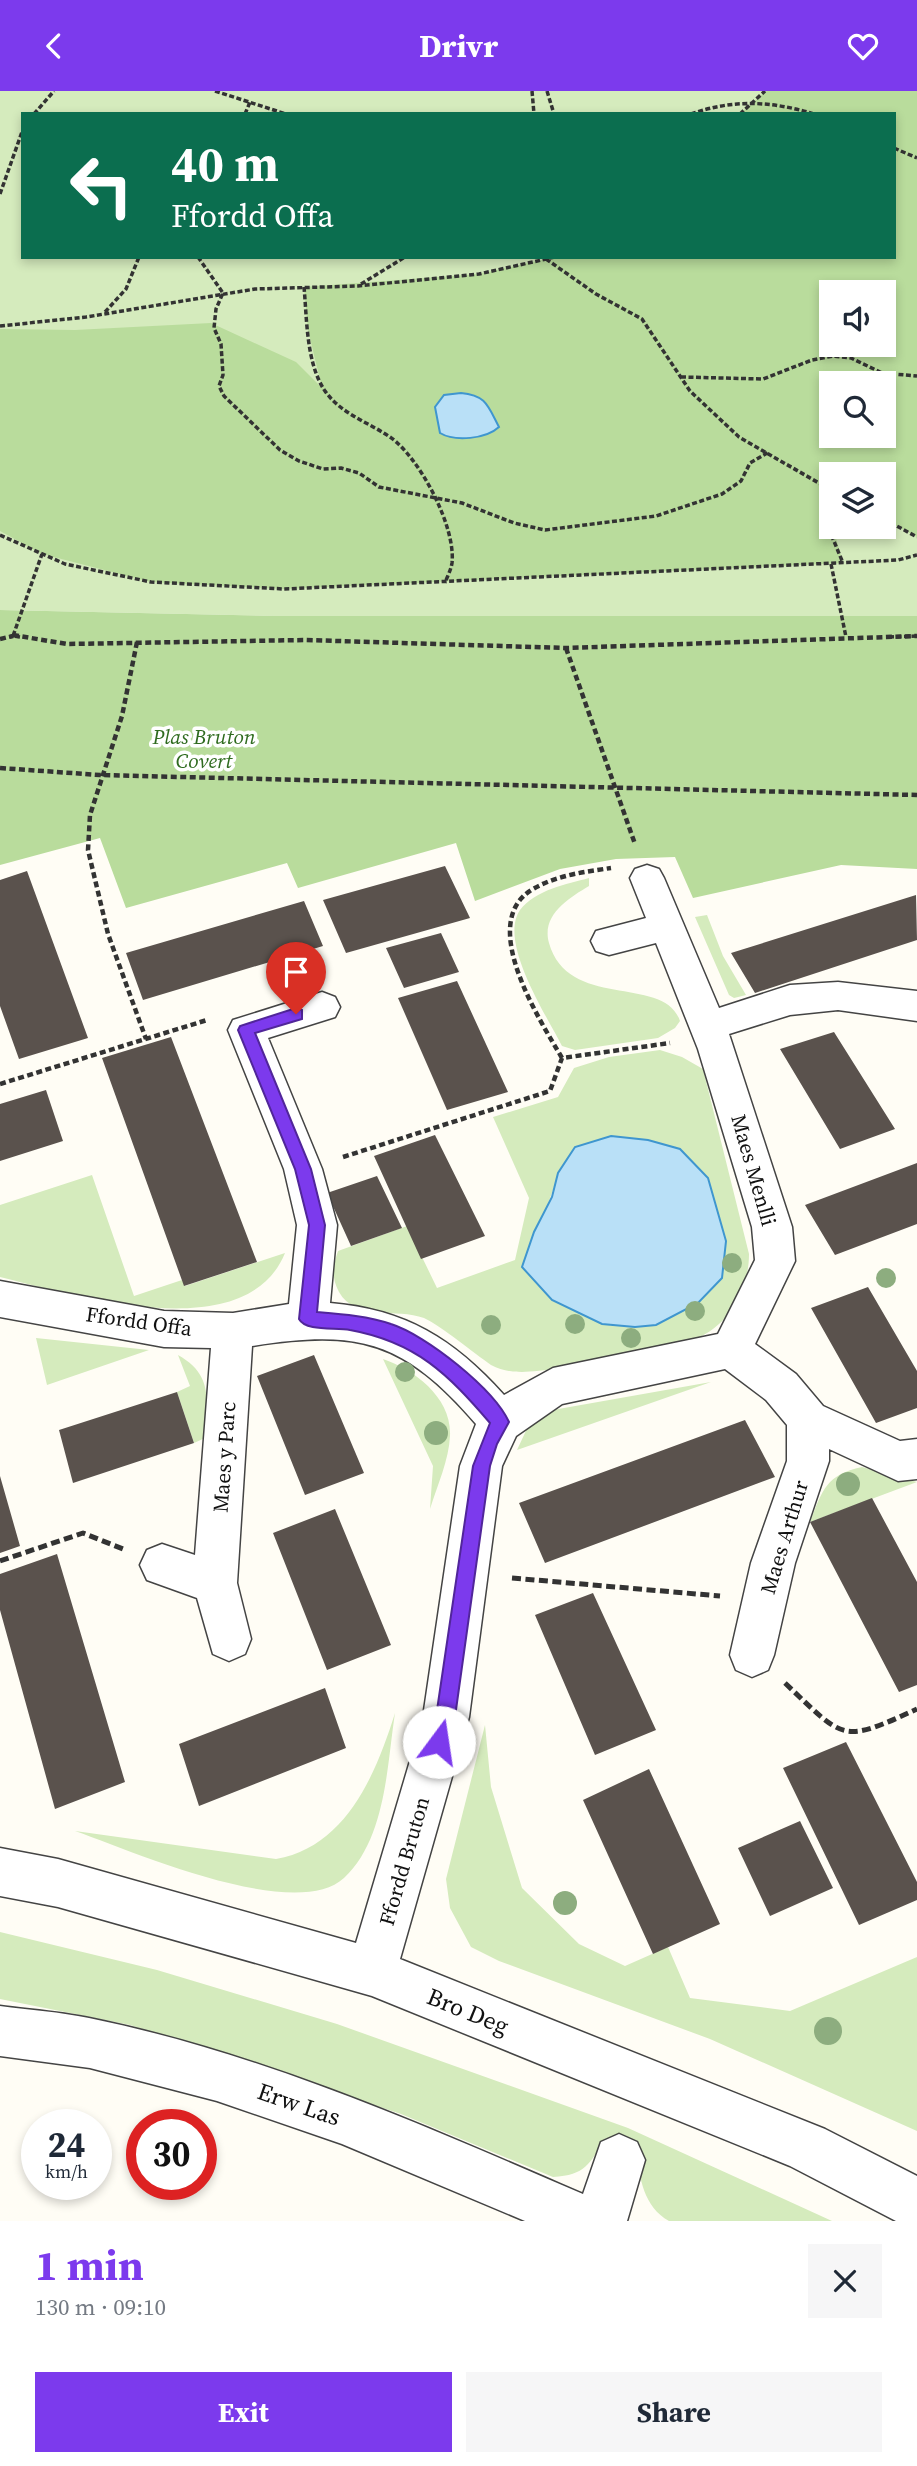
<!DOCTYPE html>
<html lang="en">
<head>
<meta charset="utf-8">
<style>
  body { margin:0; font-family:"Source Serif 4",serif; background:#f6f6f7; color:#1f2937; height:100vh; display:flex; flex-direction:column; font-size:26px; white-space:nowrap }
  * { box-sizing:border-box; margin:0 }
  p { font-size:23px; color:#747a83 }
  .icon { flex:none; width:38px; height:38px; fill:none; stroke:currentColor; stroke-width:2; stroke-linecap:round; stroke-linejoin:round }
  .map { position:relative; height:2130px; overflow:hidden }
  .drawer { display:flex; flex-direction:column; background:#fff; flex:1 }
  .drawer>* { flex:none }
  .guide { position:absolute; left:21px; top:21px; width:875px; height:147px; border-radius:0px; box-shadow:0 4px 10px #0003; background:#0b6e4f; color:#fff; overflow:hidden }
  .controls { position:absolute; left:819px; top:189px; display:grid; gap:14px }
  .controls a { display:grid; place-items:center; width:77px; height:77px; border-radius:0px; background:#fff; box-shadow:0 4px 10px #0003; font-size:35px }
  .speed { position:absolute; left:21px; top:2018px; display:flex; gap:14px; font-size:35px; font-weight:700; text-align:center }
  .speed>* { display:grid; place-content:center; width:91px; height:91px; border-radius:50%; background:#fff; box-shadow:0 4px 10px #0003; line-height:1 }
  .speed small { font-size:18px; font-weight:400 }
  .speed .limit { border:10px solid #d22; background:#fff; color:#111 }
  .pin { position:absolute; display:grid; place-items:center; width:60px; height:60px; color:#fff; margin:-72px -30px; border-radius:50% 50% 50% 0; rotate:-45deg; box-shadow:0 0 7px #0007 }
  .pin .icon { rotate:45deg }
  .me { position:absolute; width:77px; margin:-38px; rotate:14deg; stroke-linejoin:round; filter:drop-shadow(0 0 5px #0008) }
  .turn { display:flex; align-items:center; gap:24px; height:147px; padding:0 35px; font-size:32px }
  .turn .icon { width:91px; height:91px; stroke-width:2.5 }
  .turn b { display:block; font-size:49px; line-height:60px }
  .round { display:grid; place-items:center; flex:none; width:74px; height:74px; border-radius:0px; background:#f6f6f7 }
  .overview { display:flex; align-items:center; justify-content:space-between; height:119px; padding:0 35px }
  h1 { font-size:42px; font-weight:700; line-height:52px; color:#7c3aed }
  .cta { display:flex; gap:14px; margin-top:auto; padding:14px 35px }
  .cta a { flex:1; height:80px; border-radius:0px; background:#7c3aed; color:#fff; font-size:28px; font-weight:700; line-height:80px; text-align:center }
  .cta a+a { background:#f6f6f7; color:#1f2937 }
  header { display:flex; justify-content:space-between; align-items:center; height:91px; padding:0 35px; background:#7c3aed; color:#fff; font-size:32px; font-weight:700 }
  .map>svg:first-child { display:block }
</style>
</head>
<body>
<header><svg class="icon" aria-label="back" viewBox="0 0 24 24"><path d="M15 5l-7 7 7 7"/></svg>Drivr<svg class="icon" aria-label="heart" viewBox="0 0 24 24"><path d="M12 20l-8-8c-3-5 5-10 8-4 3-6 11-1 8 4z"/></svg></header>
<div class="map">
<svg width="917" height="2130" viewBox="0 0 917 2130">
  <rect width="100%" height="100%" fill="#fffdf5"/>
  <path fill="#d5ebbd" fill-rule="evenodd" d="M0,0H917V525H274L0,519ZM23,23H894V166H23ZM831,201H884V254H831ZM831,292H884V345H831ZM831,383H884V436H831Z
    M589,787V795C569,807 541,824 549,852C568,920 665,883 680,930L675,937L658,947L575,959L562,955C547,925 498,851 520,819C535,799 567,793 589,787Z
    M707,824L723,865L746,904L734,907L729,904L695,826Z
    M660,959L682,966L703,978L749,1163C749,1197 732,1230 700,1246C667,1262 560,1280 522,1281C510,1281 501,1279 491,1274C474,1262 441,1235 424,1227C397,1217 355,1230 339,1201C331,1186 333,1175 338,1160L407,1135L437,1197L515,1169L529,1107L493,1026L558,1006L574,977L609,966ZM680,1058L708,1087L726,1150L522,1176C533,1144 550,1115 558,1082Z
    M92,1084L134,1205L182,1189L185,1195L285,1162C246,1258 75,1204 0,1186V1114Z
    M36,1247L149,1259L47,1294Z
    M178,1264C214,1284 207,1310 205,1347L194,1352L177,1301L190,1295Z
    M383,1268C415,1279 452,1307 450,1345C449,1369 437,1395 430,1418L433,1375Z
    M711,1291L517,1359L531,1329L547,1320Z
    M862,1376L917,1391L810,1431C823,1398 826,1384 862,1376Z
    M395,1622C387,1674 386,1748 344,1787C295,1832 132,1760 75,1740L276,1768C346,1756 376,1683 395,1622Z
    M485,1634L491,1696L522,1797L579,1853L625,1875L668,1856L690,1907L790,1920L917,1866V2040L710,1948L499,1870L471,1856L450,1817L446,1788Z
    M0,1841L157,1879L337,1933L628,2037L832,2130H669C644,2116 639,2087 637,2061L606,2047C589,2073 586,2084 553,2086L401,2023L130,1934L0,1908Z"/>
  <path fill="#b9dc9c" fill-rule="evenodd" d="M766,0H917V446L884,428V383H831V399L821,394L843,472L284,498L151,491L42,463L0,440V238L75,239L211,232L296,271L322,297L308,239L304,196L479,183L555,166H894V23H740ZM831,201H884V254H831ZM831,292H884V345H831Z
    M0,519L274,525H917V778L841,774L693,807L675,766L616,768L560,778L475,810L456,752L298,797L287,772L126,817L100,747L0,774Z"/>
  <path fill="#b9e0f7" stroke="#3f96cf" stroke-width="2" d="M461,302C486,304 488,315 499,336C486,348 455,351 440,342L435,316L444,304Z
    M611,1045L648,1049L680,1058L708,1087L726,1150L722,1187L698,1212L656,1234L635,1236L602,1233L552,1209L522,1176L534,1141L552,1106L558,1082L575,1056Z"/>
  <path fill="#5a524d" d="M445,775L470,827L346,862L323,809Z
    M27,780L88,947L19,968L0,915V789Z
    M916,804L917,849L755,902L731,862Z
    M304,810L323,855L143,909L126,862Z
    M441,842L459,881L404,897L386,857Z
    M457,890L508,1001L447,1019L398,907Z
    M834,941L895,1038L840,1058L780,958Z
    M171,946L257,1171L184,1195L102,967Z
    M46,999L63,1050L0,1070V1013Z
    M435,1044L485,1145L421,1168L374,1065Z
    M917,1072V1133L835,1164L805,1114Z
    M377,1085L402,1137L351,1155L327,1102Z
    M868,1196L917,1280V1317L876,1332L811,1217Z
    M314,1264L364,1382L305,1404L257,1285Z
    M177,1301L194,1352L73,1392L59,1339Z
    M745,1329L775,1386L545,1472L519,1412Z
    M0,1385L20,1455L0,1462Z
    M872,1407L917,1491V1594L899,1601L810,1431Z
    M335,1418L391,1554L327,1579L273,1442Z
    M57,1463L125,1691L55,1718L0,1519V1483Z
    M593,1502L656,1639L595,1664L535,1524Z
    M325,1597L346,1657L199,1715L179,1653Z
    M846,1651L917,1791V1809L859,1834L783,1677Z
    M649,1678L720,1833L653,1863L583,1709Z
    M800,1730L833,1797L770,1825L738,1757Z"/>
  <g fill="none" stroke-linecap="round" stroke-linejoin="round">
    <g stroke="#444" stroke-width="3">
      <path id="minor" d="M647,774L659,778L664,787L719,917L790,894L838,891L917,900V930L838,919L790,924L729,943L792,1136L795,1170L755,1253L796,1283L823,1315L900,1350L917,1348V1388L898,1390L829,1358V1370L795,1472L774,1564L768,1579L752,1586L736,1579L730,1564L751,1472L787,1370V1334L766,1309L725,1278L562,1313L516,1345L502,1375L469,1626L400,1868L825,2038L917,2085V2130H896L790,2075L372,1905L58,1816L0,1805V1757L58,1768L356,1852L423,1626L460,1375L476,1333C404,1250 360,1238 252,1255L237,1492L251,1548L245,1563L229,1570L213,1563L197,1507L147,1489L140,1474L147,1459L162,1453L195,1464L211,1257L164,1256L0,1226V1190L164,1220L233,1222L289,1213L297,1134L284,1078L228,939L233,929L322,901L335,906L340,916L335,926L268,947L322,1078L337,1134L330,1212C405,1218 454,1248 504,1304L553,1277L718,1243L755,1169L752,1136L698,958L656,852L609,864L596,860L591,850L596,840L646,827L630,787L635,778Z
        M0,1915C30,1919 60,1921 89,1927C261,1962 423,2034 583,2103L601,2051L619,2043L637,2051L645,2069L627,2130H525L342,2053L217,2010L90,1977L0,1965Z"/>
    </g>
    <path stroke="#333" stroke-width="3.5" stroke-dasharray="5 2.5" stroke-linecap="butt" d="M215,0L286,23
      M532,0L534,23
      M547,0L554,23
      M34,23L54,0
      M245,23L250,11
      M691,23C733,8 772,10 814,23
      M740,23L765,0
      M894,57L917,67
      M0,103L23,38
      M198,166L223,202L216,218L214,237L221,253L223,284L219,295L224,305L280,359L299,370L323,378L341,377L359,382L379,396L462,412L514,432L545,439L656,425L722,403L741,390L750,372L769,361
      M546,168L596,203L642,228L690,300L739,346L831,399
      M361,193L405,166
      M304,196C307,228 306,272 325,300C341,323 368,331 390,346C419,366 456,435 452,472C451,479 447,486 445,492
      M105,221L126,198L139,166
      M0,235L86,226L255,198L358,195L479,183L555,166
      M681,286L763,288L812,269L833,265L851,267L882,282L917,285
      M821,394L828,414L826,431L843,472
      M884,428L917,446
      M0,444L65,473L151,491L284,498L898,469L917,464
      M831,473L846,546
      M9,546L13,545
      M20,546L13,545L42,463
      M889,546L917,545"/>
    <path stroke="#333" stroke-width="4.5" stroke-dasharray="6 3.5" stroke-linecap="butt" d="M13,544L67,553L306,549L566,557L917,545
      M0,548L13,545
      M137,551L122,625L90,724L88,759L108,843L146,948
      M566,557L635,753
      M0,677L100,684L917,704
      M562,967C540,929 476,831 533,798C557,784 584,781 611,777
      M0,993L207,929
      M343,1066L550,1000L562,967L670,952"/>
    <path stroke="#333" stroke-width="5" stroke-dasharray="9 4.5" stroke-linecap="butt" d="M0,1470L83,1442L123,1458
      M512,1487L720,1505
      M785,1592C845,1649 841,1653 917,1618"/>
    <use href="#minor" fill="#fff" fill-rule="evenodd"/>
  </g>
  <g fill="#8dad7f">
    <circle cx="732" cy="1172" r="10"/>
    <circle cx="886" cy="1187" r="10"/>
    <circle cx="695" cy="1220" r="10"/>
    <circle cx="575" cy="1233" r="10"/>
    <circle cx="491" cy="1234" r="10"/>
    <circle cx="631" cy="1247" r="10"/>
    <circle cx="405" cy="1281" r="10"/>
    <circle cx="436" cy="1342" r="12"/>
    <circle cx="848" cy="1393" r="12"/>
    <circle cx="565" cy="1812" r="12"/>
    <circle cx="828" cy="1940" r="14"/>
  </g>
  <path fill="#7c3aed" stroke="#51269a" stroke-width="2" d="M296,917L302,919V928L255,942L311,1078L325,1134L317,1221C341,1223 368,1225 391,1233C426,1244 494,1298 509,1331L497,1353L490,1375L455,1626L445,1658L439,1661L432,1658L429,1651L436,1626L473,1375L490,1332C448,1283 416,1251 350,1239C336,1236 306,1241 299,1228L309,1134L295,1078L238,939L240,935Z"/>
  <g text-anchor="middle" dominant-baseline="central" stroke-width="7" stroke-linejoin="round" paint-order="stroke">
    <g font-size="21" font-style="italic" fill="#2f6b1f" stroke="#fff">
      <text x="204" y="645">Plas Bruton<tspan x="204" dy="24">Covert</tspan></text>
    </g>
    <g font-size="21" fill="#111" stroke="#fff">
      <text transform="translate(754 1079) rotate(74)">Maes Menlli</text>
      <text transform="translate(139 1230) rotate(8)">Ffordd Offa</text>
      <text transform="translate(224 1366) rotate(-86)">Maes y Parc</text>
      <text transform="translate(784 1446) rotate(-73)">Maes Arthur</text>
      <text transform="translate(404 1770) rotate(-74)">Ffordd Bruton</text>
    </g>
    <g font-size="24" fill="#111" stroke="#fff">
      <text transform="translate(468 1920) rotate(22)">Bro Deg</text>
      <text transform="translate(299 2013) rotate(19)">Erw Las</text>
    </g>
  </g>
</svg>
<div class="controls">
<a><svg class="icon" aria-label="sound" viewBox="0 0 24 24"><path d="M4 9h4l5-4v14l-5-4H4zM17 9q2 3 0 6"/></svg></a>
<a><svg class="icon" aria-label="search" viewBox="0 0 24 24"><circle cx="10" cy="10" r="6"/><path d="M15 15l6 6"/></svg></a>
<a><svg class="icon" aria-label="layers" viewBox="0 0 24 24"><path d="M12 4l9 5-9 5-9-5zM3 14l9 5 9-5"/></svg></a>
</div>
<div class="speed"><div>24<small>km/h</small></div><div class="limit">30</div></div>
<div class="pin" style="left:296px;top:923px;background:#d93025"><svg class="icon" aria-label="arrive" viewBox="0 0 24 24"><path d="M6 21V4h12l-3 4 3 4H6"/></svg></div>
<svg class="me" style="left:439px;top:1651px" viewBox="-20 -20 40 40"><circle r="19" fill="#fff"/><path d="M0-13L10 11 0 6-10 11z" fill="#7c3aed"/></svg>
<div class="guide">
<div class="turn"><svg class="icon" aria-label="left" viewBox="0 0 24 24"><path d="M17 20v-9H6M10 6l-5 5 5 5"/></svg><div><b>40 m</b>Ffordd Offa</div></div>
</div>
</div>
<section class="drawer">
<div class="overview"><div><h1>1 min</h1><p>130 m · 09:10</p></div><a class="round"><svg class="icon" aria-label="close" viewBox="0 0 24 24"><path d="M6 6l12 12M18 6L6 18"/></svg></a></div>
<div class="cta"><a>Exit</a><a>Share</a></div>
</section>
</body>
</html>
